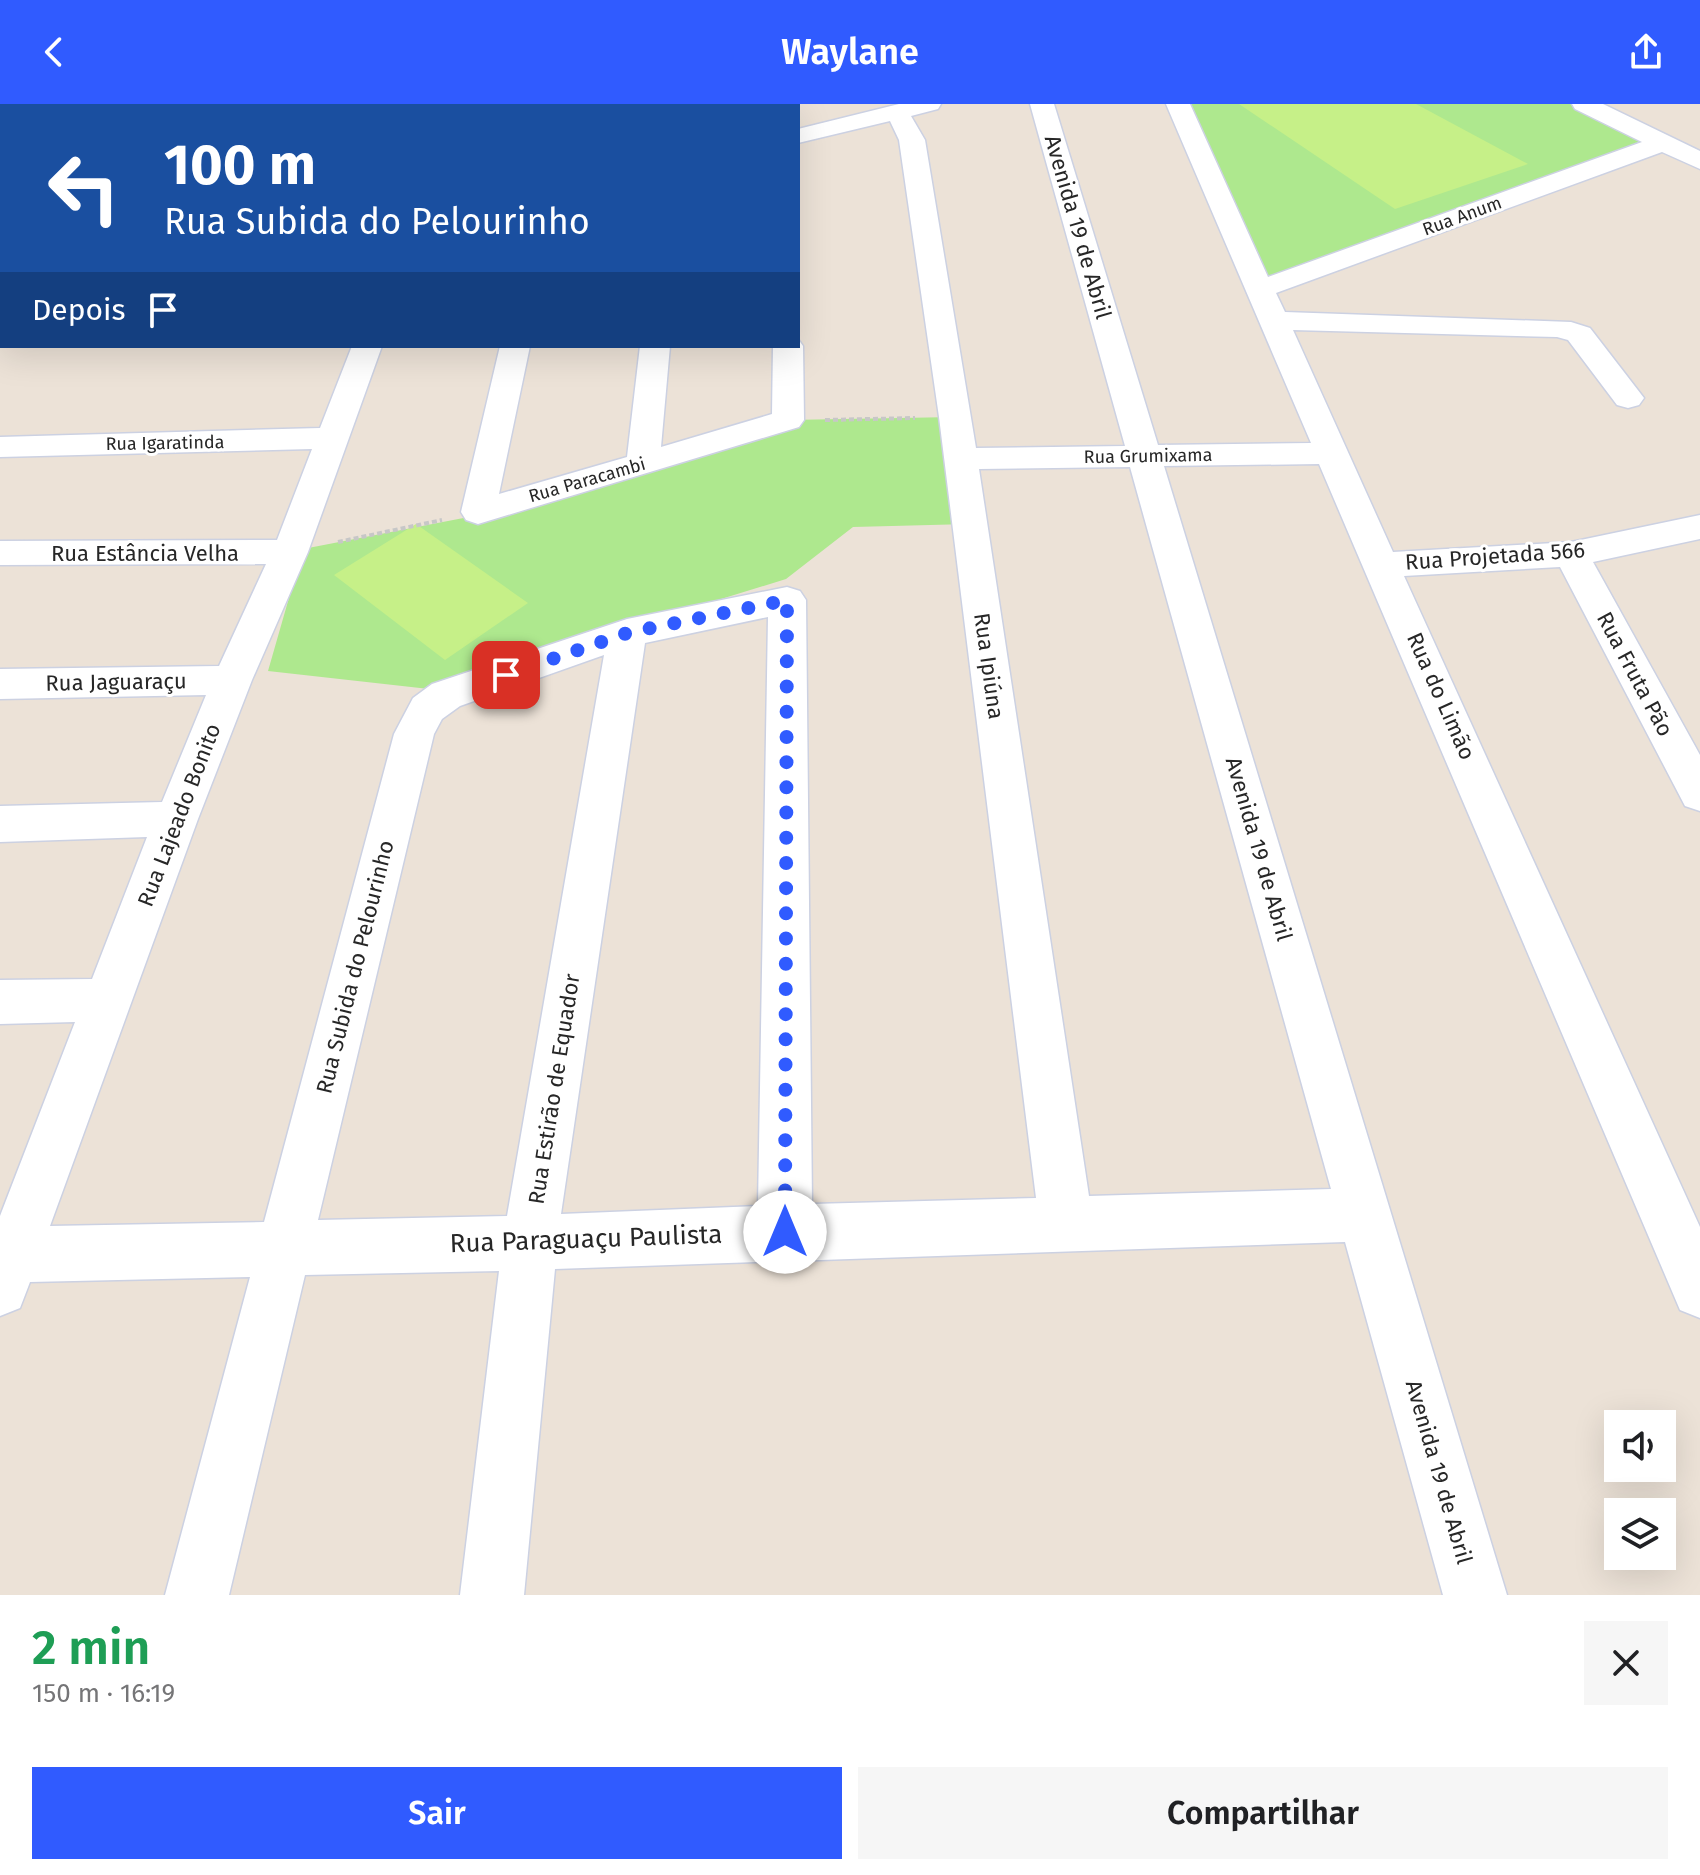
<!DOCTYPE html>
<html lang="pt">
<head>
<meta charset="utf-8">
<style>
  body { margin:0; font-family:"Fira Sans",sans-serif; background:#f6f6f6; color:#202124; height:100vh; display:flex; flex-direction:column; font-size:30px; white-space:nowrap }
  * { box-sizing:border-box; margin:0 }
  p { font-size:26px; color:#757577 }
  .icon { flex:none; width:44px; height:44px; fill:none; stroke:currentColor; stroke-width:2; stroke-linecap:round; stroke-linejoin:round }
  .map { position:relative; height:1491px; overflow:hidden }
  .drawer { display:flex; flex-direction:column; background:#fff; flex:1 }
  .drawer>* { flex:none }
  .guide { position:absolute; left:0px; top:0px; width:800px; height:244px; box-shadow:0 8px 32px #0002; background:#1a4fa0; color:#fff; overflow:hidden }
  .buttons { position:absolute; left:1604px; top:1306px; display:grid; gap:16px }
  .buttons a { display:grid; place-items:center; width:72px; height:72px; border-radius:0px; background:#fff; box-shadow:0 8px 32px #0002; font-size:40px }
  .pin { position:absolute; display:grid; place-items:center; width:68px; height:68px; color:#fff; margin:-34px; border-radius:16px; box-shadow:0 4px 12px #0006 }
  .me { position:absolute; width:88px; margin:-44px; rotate:0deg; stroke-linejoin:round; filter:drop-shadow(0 0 6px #0008) }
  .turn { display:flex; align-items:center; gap:28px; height:168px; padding:0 32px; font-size:36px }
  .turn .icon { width:104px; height:104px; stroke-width:2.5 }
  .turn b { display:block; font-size:56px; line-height:68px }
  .then { display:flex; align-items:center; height:76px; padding:0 32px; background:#0003; gap:16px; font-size:30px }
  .round { display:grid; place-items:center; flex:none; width:84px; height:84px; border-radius:0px; background:#f6f6f6 }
  .summary { display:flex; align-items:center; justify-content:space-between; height:136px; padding:0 32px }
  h1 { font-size:48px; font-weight:600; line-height:60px; color:#1e9e55 }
  .action { display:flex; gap:16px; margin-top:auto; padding:16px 32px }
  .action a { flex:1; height:92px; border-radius:0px; background:#305bff; color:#fff; font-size:32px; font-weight:600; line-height:92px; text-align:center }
  .action a+a { background:#f6f6f6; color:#202124 }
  header { display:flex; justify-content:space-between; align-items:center; height:104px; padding:0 32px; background:#305bff; color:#fff; font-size:36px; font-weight:600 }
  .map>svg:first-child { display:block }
</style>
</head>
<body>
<header><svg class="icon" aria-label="back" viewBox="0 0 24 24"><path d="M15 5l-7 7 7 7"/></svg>Waylane<svg class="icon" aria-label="share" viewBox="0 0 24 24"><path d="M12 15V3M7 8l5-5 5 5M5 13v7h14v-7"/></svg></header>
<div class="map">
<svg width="1700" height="1491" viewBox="0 0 1700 1491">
  <rect width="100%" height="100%" fill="#ece2d7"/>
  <path fill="#aee88e" d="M0,0H318L2,2L0,67Z
    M1184,0H1578L1654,38L1265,176Z
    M955,313L969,420L853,423L786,475L429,585L268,567L303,445L479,411L788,316Z"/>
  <path fill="#c6f088" d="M1239,0H1416L1528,60L1395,105Z
    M416,420L528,499L445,556L334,471Z"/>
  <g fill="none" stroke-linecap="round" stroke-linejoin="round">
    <path fill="#5fd2f8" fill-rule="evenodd" d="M435,0H451L434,2Z
      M0,95H2V101H0Z"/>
    <g stroke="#ccd1e2" stroke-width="3">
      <path id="minor" d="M634,0H665L633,2Z
        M899,0H941L938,5L911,12L925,36L976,344L1125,342L1030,0H1054L1158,341L1311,339L1166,0H1190L1268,173L1642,38L1575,5L1572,0H1603L1700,47V65L1662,48L1276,189L1285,208L1571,218L1590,224L1644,294L1639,301L1628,304L1617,301L1568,236L1557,233L1293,226L1393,448L1571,438L1700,411V435L1593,458L1700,651V707L1685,702L1560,463L1404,472L1700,1123V1214L1680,1206L1319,360L1164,362L1507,1491H1443L1345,1138L555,1165L524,1491H460L499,1167L305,1171L229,1491H165L250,1173L30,1178L20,1204L0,1212V1112L75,918L0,920V876L92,875L147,733L0,738V702L162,698L206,591L0,595V565L219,562L266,460L0,461V437L277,436L312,345L0,353V333L320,324L352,242H382L308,448L252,576L198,715L50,1122L264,1118L394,630L413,594L432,580L627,515L787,483L800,487L806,496L812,1100L1036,1094L939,313L899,36L890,17L798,39V25ZM1130,363L1331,1085L1089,1092L979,365ZM768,513L758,1102L561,1110L645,539ZM604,551L507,1112L318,1116L434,630L442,615L460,602Z
        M0,141H2V157H0Z
        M0,221H2L0,240Z
        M798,235L803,242L804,316L799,323L478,420L466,416L461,408L500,242H530L499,390L627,353L640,242H670L661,343L772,310L773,242H798Z"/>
    </g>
    <path stroke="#c7c7c7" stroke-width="3" stroke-dasharray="4 2" stroke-linecap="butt" d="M419,2L428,0"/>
    <path stroke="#c7c7c7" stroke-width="4" stroke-dasharray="5 3" stroke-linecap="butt" d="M825,316L915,314
      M338,438L442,416"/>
    <use href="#minor" fill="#fff" fill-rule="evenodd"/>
  </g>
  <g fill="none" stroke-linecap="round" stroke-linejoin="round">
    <path stroke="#305bff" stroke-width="14" stroke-dasharray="0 25.2" d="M506,571L627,529L787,496L785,1128"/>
  </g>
  <g text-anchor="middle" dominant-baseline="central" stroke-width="6" stroke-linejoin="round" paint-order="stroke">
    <g font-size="18" fill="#272727" stroke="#fff">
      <text transform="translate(1462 112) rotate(-20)">Rua Anum</text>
      <text transform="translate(165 339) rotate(-1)">Rua Igaratinda</text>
      <text transform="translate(1148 352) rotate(-1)">Rua Grumixama</text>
      <text transform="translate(587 376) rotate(-16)">Rua Paracambi</text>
    </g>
    <g font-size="22" fill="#272727" stroke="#fff">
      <text transform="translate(1078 123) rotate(74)">Avenida 19 de Abril</text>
      <text x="145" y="449">Rua Estância Velha</text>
      <text transform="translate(1495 452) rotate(-4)">Rua Projetada 566</text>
      <text transform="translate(989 562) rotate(82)">Rua Ipiúna</text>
      <text transform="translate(1635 570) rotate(62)">Rua Fruta Pão</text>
      <text transform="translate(116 578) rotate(-1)">Rua Jaguaraçu</text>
      <text transform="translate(1441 592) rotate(66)">Rua do Limão</text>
      <text transform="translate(179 711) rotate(-69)">Rua Lajeado Bonito</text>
      <text transform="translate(1259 745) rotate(74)">Avenida 19 de Abril</text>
      <text transform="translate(355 863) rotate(-76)">Rua Subida do Pelourinho</text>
      <text transform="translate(554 985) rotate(-81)">Rua Estirão de Equador</text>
      <text transform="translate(1439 1368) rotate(74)">Avenida 19 de Abril</text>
    </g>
    <g font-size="26" fill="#272727" stroke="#fff">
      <text transform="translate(586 1135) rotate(-2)">Rua Paraguaçu Paulista</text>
    </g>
  </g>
</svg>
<div class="buttons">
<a><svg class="icon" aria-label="sound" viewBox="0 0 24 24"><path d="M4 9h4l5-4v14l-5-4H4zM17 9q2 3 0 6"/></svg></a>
<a><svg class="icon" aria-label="layers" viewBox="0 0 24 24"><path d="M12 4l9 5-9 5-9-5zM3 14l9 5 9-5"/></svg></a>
</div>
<div class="pin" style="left:506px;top:571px;background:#d93025"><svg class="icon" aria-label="arrive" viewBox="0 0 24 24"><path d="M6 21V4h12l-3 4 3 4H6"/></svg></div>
<svg class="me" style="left:785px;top:1128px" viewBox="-20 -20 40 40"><circle r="19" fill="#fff"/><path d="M0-13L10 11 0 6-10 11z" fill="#305bff"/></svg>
<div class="guide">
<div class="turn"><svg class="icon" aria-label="left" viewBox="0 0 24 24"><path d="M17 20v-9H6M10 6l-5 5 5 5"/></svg><div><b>100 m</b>Rua Subida do Pelourinho</div></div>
<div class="then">Depois<svg class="icon" aria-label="arrive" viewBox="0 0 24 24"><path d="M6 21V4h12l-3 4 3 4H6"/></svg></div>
</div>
</div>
<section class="drawer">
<div class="summary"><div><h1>2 min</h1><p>150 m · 16:19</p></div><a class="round"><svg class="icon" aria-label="close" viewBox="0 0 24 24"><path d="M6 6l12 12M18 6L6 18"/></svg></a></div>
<div class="action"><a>Sair</a><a>Compartilhar</a></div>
</section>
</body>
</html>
